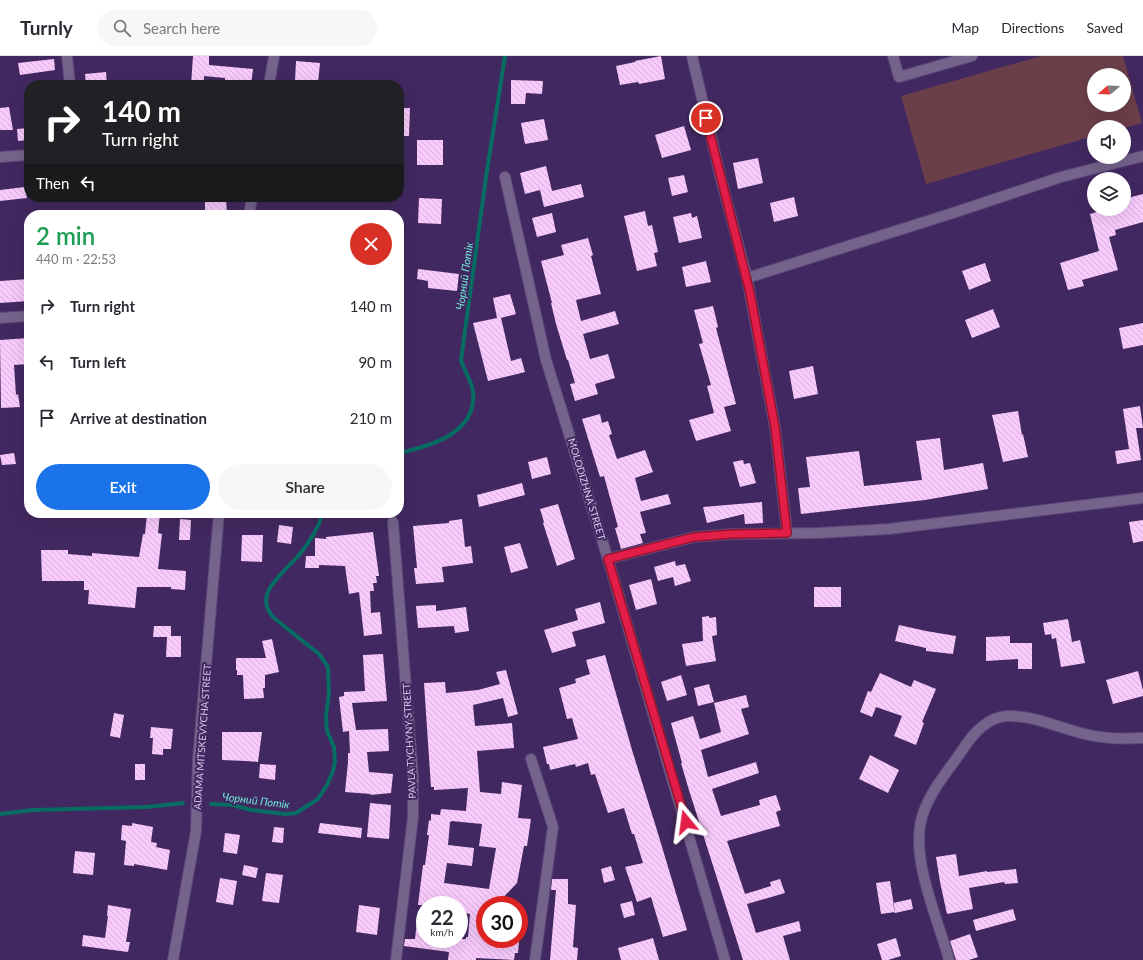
<!DOCTYPE html>
<html lang="en">
<head>
<meta charset="utf-8">
<style>
  body { margin:0; font-family:Lato,sans-serif; background:#f7f7f7; color:#2b2b33; height:100vh; display:flex; flex-direction:column; font-size:15px; white-space:nowrap }
  * { box-sizing:border-box; margin:0 }
  p { font-size:13px; color:#7c7c81 }
  .icon { flex:none; width:22px; height:22px; fill:none; stroke:currentColor; stroke-width:2; stroke-linecap:round; stroke-linejoin:round }
  .map { position:relative; flex:1; overflow:hidden }
  .sheet { position:absolute; left:24px; top:154px; width:380px; height:308px; display:flex; flex-direction:column; background:#fff; border-radius:16px; box-shadow:0 4px 16px #0002 }
  .sheet>* { flex:none }
  .guide { position:absolute; left:24px; top:24px; width:380px; height:122px; border-radius:16px; box-shadow:0 4px 16px #0002; background:#202124; color:#fff; overflow:hidden }
  .needle { width:26px; rotate:251deg }
  .controls { position:absolute; left:1087px; top:12px; display:grid; gap:8px }
  .controls a { display:grid; place-items:center; width:44px; height:44px; border-radius:50%; background:#fff; box-shadow:0 4px 16px #0002; font-size:20px }
  .speed { position:absolute; left:416px; top:840px; display:flex; gap:8px; font-size:20px; font-weight:700; text-align:center }
  .speed>* { display:grid; place-content:center; width:52px; height:52px; border-radius:50%; background:#fff; box-shadow:0 4px 16px #0002; line-height:1 }
  .speed small { font-size:10px; font-weight:400 }
  .speed .limit { border:6px solid #d22; background:#fff; color:#111 }
  .pin { position:absolute; display:grid; place-items:center; width:34px; height:34px; color:#fff; margin:-17px; border:2px solid #fff; border-radius:50%; box-shadow:0 1px 4px #0007 }
  .me { position:absolute; width:44px; margin:-22px; rotate:344deg; stroke-linejoin:round; filter:drop-shadow(0 0 3px #0008) }
  .turn { display:flex; align-items:center; gap:14px; height:84px; padding:0 12px; font-size:18px }
  .turn .icon { width:52px; height:52px; stroke-width:2.5 }
  .turn b { display:block; font-size:28px; line-height:34px }
  .then { display:flex; align-items:center; height:38px; padding:0 12px; background:#0003; gap:8px; font-size:15px }
  .round { display:grid; place-items:center; flex:none; width:42px; height:42px; border-radius:21px; background:#f7f7f7 }
  .headline { display:flex; align-items:center; justify-content:space-between; height:68px; padding:0 12px }
  h1 { font-size:24px; font-weight:600; line-height:30px; color:#1e9e55 }
  .cta { display:flex; gap:8px; margin-top:auto; padding:8px 12px }
  .cta a { flex:1; height:46px; border-radius:24px; background:#1a73e8; color:#fff; font-size:16px; font-weight:600; line-height:46px; text-align:center }
  .cta a+a { background:#f7f7f7; color:#2b2b33 }
  ul { padding:0; list-style:none }
  li { display:flex; align-items:center; gap:12px; height:56px; padding:0 12px }
  li div { flex:1 }
  li b { display:block; font-size:15px }
  li em { font-style:normal }
  header { display:flex; align-items:center; gap:24px; box-sizing:border-box; height:56px; padding:0 20px; background:#fff; border-bottom:1px solid #e1e1e2 }
  header strong { font-size:19px }
  nav { display:flex; gap:22px; margin-inline-start:auto; font-size:14px }
  .search { width:280px; height:36px; background:#f7f7f7; display:flex; align-items:center; gap:10px; box-sizing:border-box; padding:0 14px; border-radius:22px; color:#7c7c81; font-size:15px }
  .map>svg:first-child { display:block }
</style>
</head>
<body>
<header>
<strong>Turnly</strong>
<div class="search"><svg class="icon" aria-label="search" viewBox="0 0 24 24"><circle cx="10" cy="10" r="6"/><path d="M15 15l6 6"/></svg>Search here</div>
<nav><a>Map</a><a>Directions</a><a>Saved</a></nav>
</header>
<div class="map">
<svg width="1143" height="904" viewBox="0 0 1143 904">
  <defs>
    <pattern id="building-back-hatch" width="6" height="6" patternUnits="userSpaceOnUse"><rect width="6" height="6" fill="#f9cbfd"/><path d="M-1 5l2 2M0 0l6 6M5-1l2 2" fill="none" stroke="#d4afd9"/></pattern>
  </defs>
  <rect width="100%" height="100%" fill="#422860"/>
  <path fill="#6b3f4a" fill-rule="evenodd" d="M1041,0H1123L1142,67L1124,72L1094,71V80L926,128L901,40ZM1094,19H1124V49H1094Z"/>
  <g fill="none" stroke-linecap="round" stroke-linejoin="round">
    <path stroke="#076c62" stroke-width="4" d="M399,397C431,390 477,377 473,336C472,325 464,315 461,304L486,121L505,0
      M211,748L233,749L251,754L285,758L296,757L318,743L327,729L333,715L335,706L334,691L327,675L326,660L329,637L328,611L319,598L274,562C251,538 284,517 299,499C309,487 318,473 323,457
      M0,758L33,754L147,751L183,747"/>
  </g>
  <path fill="url(#building-back-hatch)" fill-rule="evenodd" d="M193,0H209V9L253,13L251,29H225V22L204,20V29H191Z
    M661,0L665,23L639,28L638,26L620,29L616,10L635,6V5Z
    M54,3L55,14L20,19L18,7Z
    M296,5L320,7L318,27L295,25Z
    M106,16L107,29H86L85,18Z
    M511,24L543,25L542,38L526,37L525,48H511Z
    M9,51L13,74H0V52Z
    M399,52H410L409,80H399Z
    M544,63L548,84L525,88L521,67Z
    M684,70L691,94L662,102L655,79Z
    M29,72V84L18,85L17,73Z
    M417,84H443V109H417Z
    M758,102L763,127L738,133L733,107Z
    M546,110L552,135L581,128L584,141L544,151L540,134L525,138L520,117Z
    M684,119L688,136L672,140L668,122Z
    M25,131L27,142L0,145V134Z
    M1143,138V166L1115,174L1116,179L1109,181L1118,214L1082,224L1084,230L1068,234L1060,207L1099,195L1090,158L1107,153H1124V143Z
    M226,141L227,159H209V155H205V142Z
    M794,141L798,160L774,166L770,147Z
    M419,142L442,143L441,168L418,167Z
    M645,155L648,170L652,169L658,196L654,197L657,210L637,215L624,160Z
    M552,157L556,176L537,181L532,162Z
    M691,157L692,162L697,160L702,182L679,187L673,161Z
    M588,182L593,199L591,200L601,238L576,244L581,265L615,255L619,268L583,278L590,303L608,298L615,322L595,328L598,338L575,345L570,328L575,327L568,304H567L556,268L551,247H552L541,205L564,199L561,189Z
    M706,205L711,226L686,231L682,211Z
    M985,207L991,225L969,234L962,215Z
    M418,213L459,218L457,235L428,232V225L417,223Z
    M29,223V245L0,247V225Z
    M510,238L516,258L501,262L511,305L521,302L525,316L488,325L473,267L497,262L493,242Z
    M713,250L718,271L716,272L736,348L724,351L731,375L696,385L689,364L714,357L707,330L711,329L699,288L703,287L694,254Z
    M993,253L1000,271L972,282L965,264Z
    M1143,267V289L1123,293L1119,272Z
    M29,282V308L14,309L16,339L18,338L20,351L1,352L0,284Z
    M813,310L818,338L794,343L789,315Z
    M1140,350L1143,372H1136L1141,404L1117,408L1115,395L1129,393L1123,353Z
    M1018,355L1022,379L1023,378L1028,401L1003,406L992,359Z
    M600,358L602,367L608,365L612,378L609,379L617,403L645,394L653,416L635,422L641,445L668,438L671,448L640,456L646,477L640,478L643,487L621,493L615,472L618,471L604,420L600,421L582,363Z
    M940,382L944,414L983,407L988,433L925,444L801,458L798,432L810,431L806,401L859,395L864,430L922,424L916,385Z
    M14,397L16,408L2,409L0,399Z
    M547,401L551,418L532,423L528,406Z
    M743,404L744,408L750,407L756,427L740,431L733,406Z
    M522,427L525,439L479,451L477,439Z
    M762,446L763,467L745,468L744,458L707,467L703,451Z
    M558,448L575,503L557,510L543,467L544,466L540,453Z
    M147,457H160L158,477L162,478L158,513L186,515L185,534L171,533V531H137L135,552L88,548L89,534H84V525H42L41,494H68V498L92,500V497L139,501L143,478H145Z
    M180,463L191,464L190,484H179Z
    M462,463L465,491L471,490L473,507L442,511L444,526L416,528L414,512H417L413,470L449,467V465Z
    M1143,464V485L1133,487L1129,466Z
    M279,469L293,471L291,488L277,486Z
    M373,476L379,520H376L377,527H373L374,535H370L371,557L380,556L382,578L364,580L359,536L349,538L345,510L319,509V512H305L306,500H315V482L326,483V481Z
    M242,479H263L262,506L241,505Z
    M520,487L528,512L511,517L504,491Z
    M675,505L676,510L685,508L691,525L675,530L673,521L658,525L654,511Z
    M651,523L657,548L636,554L629,529Z
    M814,531H841V551H814Z
    M600,546L605,567L572,576L576,590L552,597L544,574L578,564L575,553Z
    M436,549V555L466,551L469,575L455,577L454,570L418,572L416,550Z
    M709,560V562L716,561L717,579L712,580L716,605L686,610L682,588L703,585L702,561Z
    M1068,563L1072,586L1080,584L1085,607L1061,611L1056,582L1052,583L1051,578L1045,579L1043,567Z
    M899,569L926,575L956,580L953,598L926,595V592L895,585Z
    M154,570H171V580H181V601H166L167,581H153Z
    M1010,580V587H1032V613H1018V603L986,605V581Z
    M272,583L279,616L265,619V632H263L264,642L244,643L243,619H237V614H236V602H266L262,585Z
    M383,598L387,645L352,647L356,674L388,673L389,695L367,696L369,716L393,718L391,737L370,739L371,738L345,736L348,706V697H350L349,675L343,676L339,641L344,640V636L365,635L363,599Z
    M605,599L632,694L656,771L687,874L663,881L651,841L637,846L625,811L643,807L634,778H632L624,752L608,757L595,718L591,719L588,707L576,711L575,708L550,714L549,708H547L543,691L578,683L572,662L567,663L559,632L576,627L575,623L590,618L586,604Z
    M506,614L518,658L508,661L503,642L473,649L475,670L512,667L514,692L477,695L480,736L501,738L502,726L522,729L518,762L531,763L527,790H524L517,827L496,849H485L482,872L485,873V883H515V886H519L518,897H515L514,904L476,902V904H448L449,896L404,890L405,883H415L418,855H425V883H466V881H468L470,858L459,856V849H418L423,809H425L429,779H427L429,764L431,765V758L440,759L441,753L466,755L468,732L434,734V731H431L424,627L445,626L446,637L478,634L500,628L496,616ZM452,765L482,768L479,790L496,792L489,833L444,827L447,807L472,810L474,792L448,789L450,766Z
    M1138,615L1143,634V640L1113,648L1106,624Z
    M880,617L911,631L914,624L936,633L922,666L924,667L916,689L894,680L902,660L876,651L872,661L860,656L868,635L871,636Z
    M681,619L687,639L667,645L661,626Z
    M709,628L714,646L698,650L694,632Z
    M746,639L749,651L741,653L749,678L701,694L708,721L756,706L759,717L712,733L721,760L760,749L759,744L776,739L781,754L776,756L780,770L727,785L745,838L771,830L770,826L780,823L785,837L747,848L756,877L799,865L801,875L783,880L790,904H743L688,731L681,707H682L671,667L693,660L700,683L721,676L714,647Z
    M114,657L124,659L120,682L110,680Z
    M151,671L173,673L171,693H163V699L152,698L153,682H150Z
    M222,676H262L258,706L246,705L222,704Z
    M870,699L899,714L888,737L859,723Z
    M135,708H145V724H135Z
    M260,708L276,709L275,724L259,722Z
    M370,747L391,749L389,783L367,781Z
    M132,767L153,771L151,786L157,787L156,791L170,794L167,814L134,808V810L124,809L126,785L121,784L122,769L132,770Z
    M320,767L362,772L361,782L318,777Z
    M274,771L284,772L283,787L272,786Z
    M225,777L240,779L237,798L223,796Z
    M75,795L95,797L93,819L73,817Z
    M956,798L959,820L987,815V816L1016,813L1018,827L1005,828L1004,826L969,832L973,853L947,858L940,826L936,801Z
    M244,809L258,812L256,822L242,819Z
    M611,810L615,824L604,827L601,813Z
    M266,817L283,819L279,847L262,845Z
    M220,822L237,825L233,849L216,846Z
    M552,823H568V848L576,849L573,891L578,892L577,904H550L556,834H551Z
    M890,825L895,856L881,858L876,827Z
    M911,843L913,853L895,857L893,847Z
    M632,845L635,859L624,862L620,848Z
    M108,849L131,853L126,886H130L128,896L82,890L83,879L105,882L108,860H107Z
    M359,849L380,852L377,879L356,876Z
    M1013,853L1016,864L976,875L973,864Z
    M970,878L978,901L969,904H956L950,885Z
    M653,882L659,904H621L618,892Z
    M896,882L901,900L888,904H882L877,888Z"/>
  <g fill="none" stroke-linecap="round" stroke-linejoin="round">
    <g stroke="#5d4579" stroke-width="12">
      <path id="minor" d="M67,0L70,29
        M692,0L721,123L747,222L775,371L787,477
        M893,0L899,21L972,0
        M269,29L274,0
        M0,101L29,99
        M505,121L546,304L608,503L725,904
        M249,159L252,141
        M747,222L956,156L1061,121L1143,100
        M0,262L29,260
        M393,466L413,721V761L396,904
        M608,503L694,481L732,478L818,477L889,473L1143,442
        M531,703L553,771L535,904
        M173,904L196,775L198,703L219,457
        M949,904C938,862 907,797 924,755C932,733 948,715 961,696C971,680 986,661 1007,660C1034,659 1062,673 1089,679C1107,683 1125,683 1143,682"/>
    </g>
    <use href="#minor" stroke="#74638b" stroke-width="10"/>
  </g>
  <g fill="none" stroke-linecap="round" stroke-linejoin="round">
    <g stroke="#92132f" stroke-width="10">
      <path id="route" d="M686,766L608,503L694,481L732,478L787,477L775,371L750,237L706,62"/>
    </g>
    <use href="#route" stroke="#e11d48" stroke-width="7"/>
  </g>
  <g text-anchor="middle" dominant-baseline="central" stroke-width="4" stroke-linejoin="round" paint-order="stroke">
    <g font-size="10" fill="#d8caed" stroke="#422860">
      <text transform="translate(587 433) rotate(73)">MOLODIZHNA STREET</text>
      <text transform="translate(202 681) rotate(-86)">ADAMA MITSKEVYCHA STREET</text>
      <text transform="translate(409 685) rotate(-93)">PAVLA TYCHYNY STREET</text>
    </g>
    <g font-size="11" font-style="italic" fill="#6de8d7" stroke="#422860">
      <text transform="translate(464 220) rotate(-82)">Чорний Потік</text>
      <text transform="translate(256 744) rotate(7)">Чорний Потік</text>
    </g>
  </g>
</svg>
<div class="controls">
<a><svg class="needle" viewBox="-14 -14 28 28"><path d="M0-13l5 13h-10z" fill="#e53935"/><path d="M0 13l5-13h-10z" fill="#7c7c81"/></svg></a>
<a><svg class="icon" aria-label="sound" viewBox="0 0 24 24"><path d="M4 9h4l5-4v14l-5-4H4zM17 9q2 3 0 6"/></svg></a>
<a><svg class="icon" aria-label="layers" viewBox="0 0 24 24"><path d="M12 4l9 5-9 5-9-5zM3 14l9 5 9-5"/></svg></a>
</div>
<div class="speed"><div>22<small>km/h</small></div><div class="limit">30</div></div>
<div class="pin" style="left:706px;top:62px;background:#d93025"><svg class="icon" aria-label="arrive" viewBox="0 0 24 24"><path d="M6 21V4h12l-3 4 3 4H6"/></svg></div>
<svg class="me" style="left:686px;top:766px" viewBox="-20 -20 40 40"><path d="M0-17L14 15 0 8-14 15z" fill="#e11d48" stroke="#fff" stroke-width="4"/></svg>
<div class="guide">
<div class="turn"><svg class="icon" aria-label="right" viewBox="0 0 24 24"><path d="M7 20v-9h11M14 6l5 5-5 5"/></svg><div><b>140 m</b>Turn right</div></div>
<div class="then">Then<svg class="icon" aria-label="left" viewBox="0 0 24 24"><path d="M17 20v-9H6M10 6l-5 5 5 5"/></svg></div>
</div>
<section class="sheet">
<div class="headline"><div><h1>2 min</h1><p>440 m · 22:53</p></div><a class="round" style="background:#d93025;color:#fff"><svg class="icon" aria-label="close" viewBox="0 0 24 24"><path d="M6 6l12 12M18 6L6 18"/></svg></a></div>
<ul>
<li><svg class="icon" aria-label="right" viewBox="0 0 24 24"><path d="M7 20v-9h11M14 6l5 5-5 5"/></svg><div><b>Turn right</b></div><em>140 m</em></li>
<li><svg class="icon" aria-label="left" viewBox="0 0 24 24"><path d="M17 20v-9H6M10 6l-5 5 5 5"/></svg><div><b>Turn left</b></div><em>90 m</em></li>
<li><svg class="icon" aria-label="arrive" viewBox="0 0 24 24"><path d="M6 21V4h12l-3 4 3 4H6"/></svg><div><b>Arrive at destination</b></div><em>210 m</em></li>
</ul>
<div class="cta"><a>Exit</a><a>Share</a></div>
</section>
</div>
</body>
</html>
